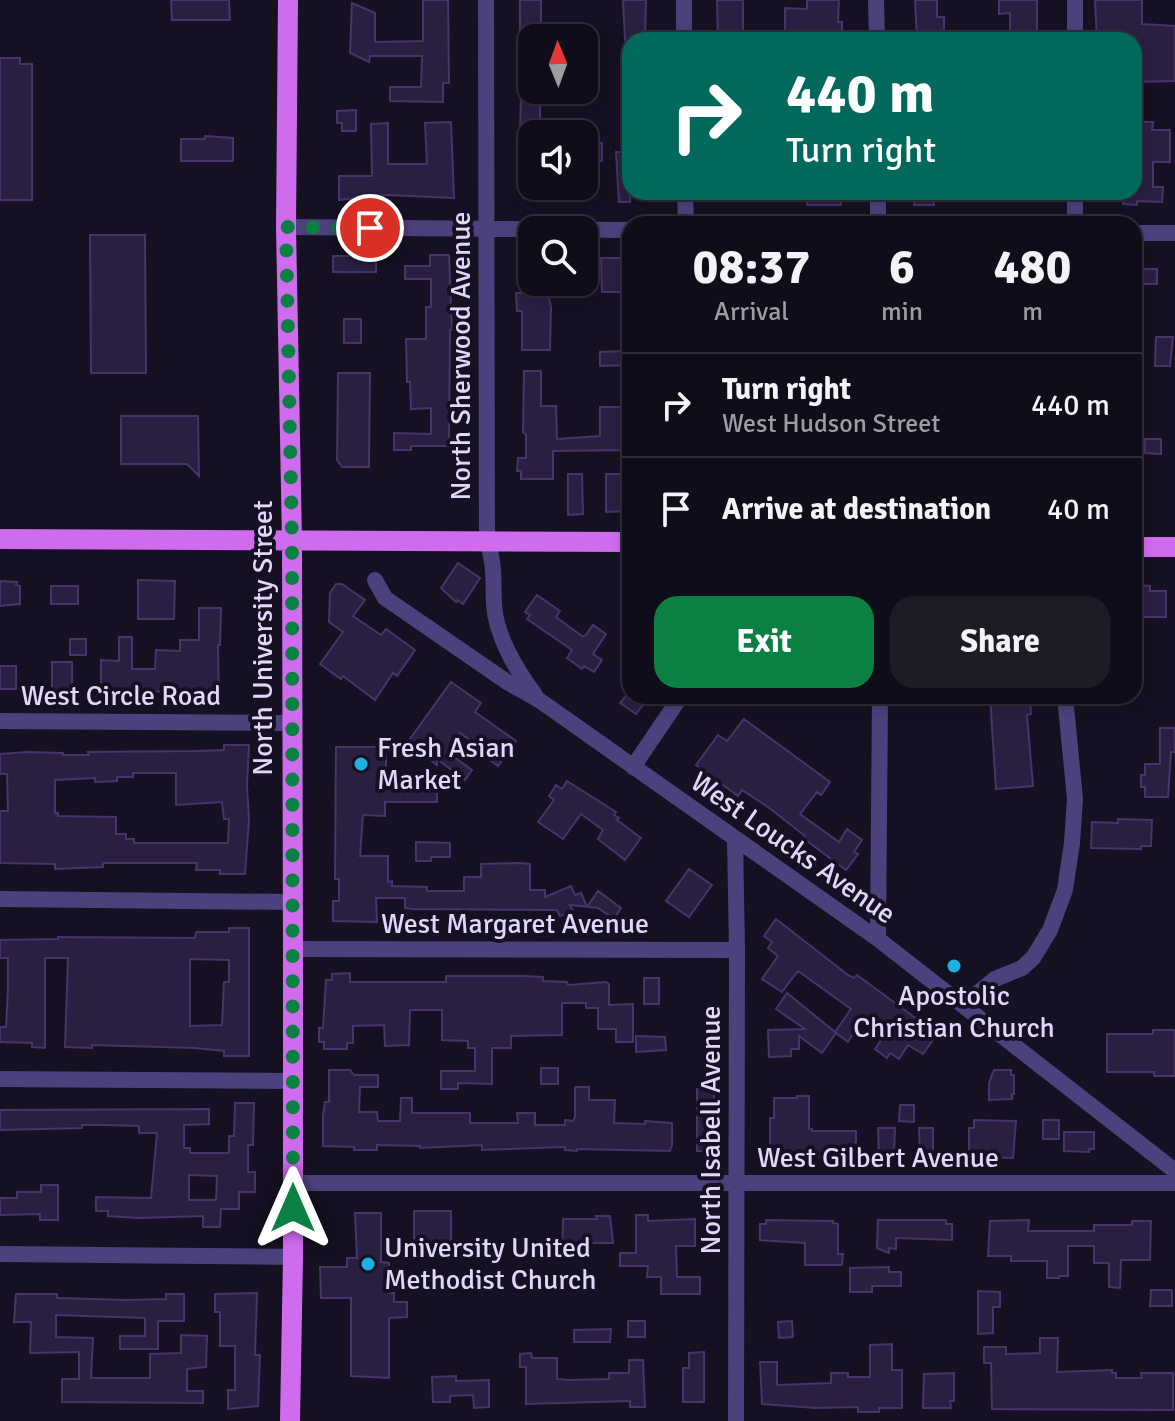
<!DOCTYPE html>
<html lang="en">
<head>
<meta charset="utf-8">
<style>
  body { margin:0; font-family:Signika,sans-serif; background:#1e1b27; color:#f1f3f6; height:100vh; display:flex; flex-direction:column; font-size:30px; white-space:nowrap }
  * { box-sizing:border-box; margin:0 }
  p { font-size:26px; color:#9c9ca2 }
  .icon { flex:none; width:44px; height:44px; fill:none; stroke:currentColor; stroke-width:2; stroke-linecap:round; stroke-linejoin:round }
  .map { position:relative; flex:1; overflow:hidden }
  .sheet { position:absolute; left:622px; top:216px; width:520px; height:488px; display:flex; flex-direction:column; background:#100d1a; border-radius:24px; box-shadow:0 4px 12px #0003,0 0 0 2px #302d39 }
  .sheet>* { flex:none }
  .top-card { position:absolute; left:622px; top:32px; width:520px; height:168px; border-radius:24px; box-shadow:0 4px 12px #0003,0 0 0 2px #302d39; background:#00695c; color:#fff; overflow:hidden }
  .needle { width:52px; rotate:359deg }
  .buttons { position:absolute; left:518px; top:24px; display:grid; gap:16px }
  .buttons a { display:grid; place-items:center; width:80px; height:80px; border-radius:16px; background:#100d1a; box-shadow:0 4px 12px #0003,0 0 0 2px #302d39; font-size:40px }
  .pin { position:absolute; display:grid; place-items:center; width:68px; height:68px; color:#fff; margin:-34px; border:4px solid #fff; border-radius:50%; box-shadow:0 2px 8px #0007 }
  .me { position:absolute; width:88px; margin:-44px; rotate:0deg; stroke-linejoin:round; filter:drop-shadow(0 0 6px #0008) }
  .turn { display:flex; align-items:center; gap:28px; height:168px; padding:0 32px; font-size:36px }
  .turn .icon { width:104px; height:104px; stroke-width:2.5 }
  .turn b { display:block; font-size:56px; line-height:68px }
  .eta { display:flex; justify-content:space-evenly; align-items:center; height:136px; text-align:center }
  .eta b { font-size:48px; font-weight:700; line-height:56px }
  .action { display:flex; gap:16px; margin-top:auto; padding:16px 32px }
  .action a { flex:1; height:92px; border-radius:24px; background:#0b8043; color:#fff; font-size:32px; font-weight:700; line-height:92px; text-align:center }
  .action a+a { background:#1e1b27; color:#f1f3f6 }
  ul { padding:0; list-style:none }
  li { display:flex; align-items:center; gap:24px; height:104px; padding:0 32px; border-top:2px solid #302d39 }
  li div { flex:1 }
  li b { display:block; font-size:30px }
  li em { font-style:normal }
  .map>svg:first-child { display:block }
</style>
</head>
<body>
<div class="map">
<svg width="1175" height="1421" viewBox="0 0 1175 1421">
  <rect width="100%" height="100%" fill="#161122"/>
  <path fill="#2b1f41" stroke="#46346a" stroke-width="2" fill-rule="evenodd" d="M171,0H229L230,20H172Z
    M423,0H448L449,83H443V102L390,101V87H421L422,56H370L369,62L350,53L352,3L375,13V42L423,41Z
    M520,0H541V38H532V44H520Z
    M623,0H646L645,40H625Z
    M717,0H743V40H718Z
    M807,0H839L838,22H842V40H812V31H785V8L807,9Z
    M915,0H937V17H944V40H917Z
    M999,0H1037V40H1010V13L999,14Z
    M1095,0H1142V24L1175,26V81L1134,82V40H1097Z
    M0,58H20V64H32V200H0Z
    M521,90H540V126H534V132H520Z
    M356,110V131H342V123H337V111Z
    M451,122L454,198L387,195L339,200V176H372L371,124L388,123V164H427L425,123Z
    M1134,122H1153L1152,130H1170V162H1153V187H1163L1162,202L1137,201V205L1123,204L1124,192H1134Z
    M205,136L233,138V161H181V139H205Z
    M590,143H602V161H589Z
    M616,152H630V202H619Z
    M523,186L565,190V186H583V200L523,198Z
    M807,192H841V205H807Z
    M915,192H934V205H914Z
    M90,235H145L146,373H91Z
    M430,255H449L452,330H450L449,446H411V450H394V433L431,434V408L411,409L410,382H407L406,339H426V307H431V279H405V266H430Z
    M333,256H376V272H333Z
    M601,258H630V292H602Z
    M1134,269H1157V284H1134Z
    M543,285V293H548L551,307L550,350H522V311H517L516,293H522V286Z
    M344,319H361V343H344Z
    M1156,337H1173L1170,366H1155Z
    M630,351V365L600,366V352Z
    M524,371H541V406H556L557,439L600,436V407H630V450L553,451V479H521V471H517L518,458H526V435L523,432Z
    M338,373H370L369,467H342L337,460Z
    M121,416H198L199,476L187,464H121Z
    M1145,439H1161V454L1145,453Z
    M568,474H582L583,514L568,515Z
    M606,474H630V511L606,512Z
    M458,563L480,578L463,604L457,600L456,602L441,588Z
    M138,580L175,581L174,619H138Z
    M0,581L17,582L16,585L20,586V604L0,606Z
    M336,584H342L365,600L353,616L381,635L386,629L415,650L397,676L393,673L375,700L343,676L341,679L320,664L343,632L329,622L330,593Z
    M1134,585L1150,586V591H1166V617H1134Z
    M51,586H78V604H51Z
    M537,595L560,611L556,617L582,636H585L593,625L606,634L593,654L602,660L594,672L584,666L582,669L567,658L572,650L527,619L530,615L525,612Z
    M199,608H221L220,645H218L219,705L193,706V693L120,690V698H101V660L119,661V637H132V669H155L156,650L180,651V640H199Z
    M70,639H86V655H70Z
    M52,662H72V692L52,690Z
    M0,666H16V689H0Z
    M451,682L481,703L475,712L516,741L498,766L476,750L478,746L460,733L447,752L472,770L465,780L437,759V765L407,743Z
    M626,696H650L636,714L620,703Z
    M990,696H1030L1031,714L1027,715L1033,786L996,789Z
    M744,719L830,782L821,795L817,792L800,814L839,842L847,829L862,840L854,852L858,854L846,870L803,838L805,836L768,807L742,790L738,796L696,765L718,735L727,741Z
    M1160,728H1175V752H1171L1168,797H1145V787H1141V775H1145V764H1160Z
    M224,745H249L247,786L249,819L245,874H220V870H196L197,863H103V867L55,869V864L0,863V811H8L7,774H0V754L27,752L63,753V755H89L88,752L198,751L224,750ZM133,773H176V805L222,802L224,819H229L228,843H134V839H126V834H116V817L58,816V813H55V780L95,778V782L117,781V777H133Z
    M336,747H386V780H437V802H385V816L363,815L360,856H388V882L392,881V886L427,887V891H464V877H481V864L519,863L530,864V890H545V897L571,886L575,895L581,893L587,907L598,891L621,908L614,919L598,908L570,905L573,911L560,916L557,910L412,909L405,908V898H376L377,922L333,921V901H339V879H335Z
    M567,781L616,812L614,815L619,818L617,820L641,838L625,860L598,839L603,830L581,814L563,839L538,822L554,800L549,796L556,785L562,789Z
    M1118,819L1152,820L1151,846H1141V849L1091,848L1092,822L1118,823Z
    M416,842L450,843V857H431V861H416Z
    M689,869L712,885L689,917L666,901Z
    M776,919L848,975L854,978L857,975L933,1031L931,1035L935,1037L923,1054L908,1045L899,1059L890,1053L887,1058L875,1049L886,1033L867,1018H863L848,1042L836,1033L822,1053L799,1036V1049H791V1056L769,1057L768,1030L805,1029L776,1009L787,993L835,1032L851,1009L798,971L782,992L762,979L778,956L768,948L772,942L764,936Z
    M229,928H249V1056H224V1051L195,1048L92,1045V1048L65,1047L68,958H45V1048L32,1047V1043L0,1042V1027H6L8,990V958H0V940L58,939V937L195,938L196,932H229ZM190,959L229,960V982H224L222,1025L190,1026Z
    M350,973V982H446V976H523L543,977V981L567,982L568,985L606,982L609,984V1005L633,1004V1042H616V1029H598V1008H586V1003H562V1035L511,1036V1048H492V1084L458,1083V1089H441V1071H475V1048H468V1041L442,1040V1010H410L409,1045L385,1046L384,1025L353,1026V1043H347V1049H324V1042H319V1028H323L326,980H332V974Z
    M644,978H659V1004H644Z
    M1153,1030H1175V1076H1154V1072H1107V1034H1153Z
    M636,1036L665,1037L666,1050L636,1052Z
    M541,1068H558V1084H541Z
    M329,1070H350L354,1075H378V1087H360L359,1112H377L378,1121H400L401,1098H412V1113H470V1123H518L517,1113H535V1125H565V1120L573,1121L575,1117V1087H589V1100H615L614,1123L645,1124V1121L672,1123V1145L670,1151L577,1149V1151L565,1150V1147L482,1150V1145L420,1148V1146L377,1145V1150H354V1147L323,1146V1115L325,1102H329Z
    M994,1070H1011V1075H1014V1094H1012V1099L989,1100V1083Z
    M697,1089H714L715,1151H697Z
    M797,1096H809V1129H812V1131H856V1151H834V1156L815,1157L781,1156V1152L770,1151V1118H774V1098H797Z
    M235,1103H254L253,1145H248V1172H255V1192H239V1209H221L220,1227H203V1216L138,1218L108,1216V1211H96V1197L151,1198L157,1133H139V1126L104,1125H82V1128L0,1130V1110L209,1109V1124L184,1125V1148H190V1153H229V1136H234ZM189,1175L217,1176L216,1200H189Z
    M900,1105H914V1122L899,1121Z
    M974,1120L1016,1121L1013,1158L975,1157V1152L969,1153V1128H974Z
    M1043,1120H1059V1139H1043Z
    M878,1128H895L894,1155L879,1156Z
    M919,1128H933V1156H920Z
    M1064,1132H1094V1149H1089V1152L1064,1151Z
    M41,1185H58V1220H40V1214L0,1215V1198H17V1192H41Z
    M414,1211H451V1248L414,1249Z
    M355,1213H381V1262L389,1263V1293H394V1302H407V1317L389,1318V1378L351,1376V1298H321L320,1267H347V1258H357Z
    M636,1215H648V1221L695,1219V1246H676L677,1277H700V1294H661V1277H647L648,1266H620V1253H636Z
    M596,1216H610L613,1243H583L582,1254H562L563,1219H597Z
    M766,1220L833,1221V1223L838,1224V1254H843L842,1265H805V1243L760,1240V1224H766Z
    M878,1220H946V1224H952V1240L896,1238V1249L889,1248V1253L877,1248Z
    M1029,1220L1028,1231H1094V1225H1132V1221H1151L1150,1260H1121L1120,1288L1109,1287V1263H1094V1246H1068V1276H1059V1278H1047V1261H1011V1256H988L990,1221Z
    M889,1267V1272H901V1286H872V1292H850V1268Z
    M1151,1290H1172V1306H1150Z
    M978,1291L1000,1292V1307H993V1333L978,1334Z
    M257,1293L255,1355H260L258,1406L228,1409V1390H235V1346H220V1312H215V1294Z
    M16,1294H57V1298L127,1300L166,1299V1294H184V1321H158V1349H120V1336H145V1318L56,1315V1337L93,1338L91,1378H150V1354L181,1353V1335L207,1336L206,1367L187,1369V1391H203V1403L62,1402V1379H79V1352L30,1353L31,1322H14Z
    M628,1321H645V1337H628Z
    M792,1321L793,1337L779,1338L778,1322Z
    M611,1329L610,1342H574V1330Z
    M1040,1338H1058L1057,1372L1112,1370V1373H1116V1378H1142L1141,1373H1173V1410L992,1409L991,1363H984V1347H1006V1354L1040,1353Z
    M892,1344V1370H902V1408H879V1412H858V1407L816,1408L762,1404L760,1362H777V1385L831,1383V1373H848V1377H870V1345Z
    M704,1352V1402H683V1368H689V1353Z
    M531,1353L532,1358H557V1379L569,1380L609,1379V1373H629V1360H643L645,1407H630V1401L526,1404V1367H520V1354Z
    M954,1373V1401H950L951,1408H923L924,1374Z
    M456,1376V1381L489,1380V1407L474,1408L473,1395L450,1396V1402H433L432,1377Z"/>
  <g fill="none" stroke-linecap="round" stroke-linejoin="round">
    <path stroke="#4c417c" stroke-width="16" d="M486,0L487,542C495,563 493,581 494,604C496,637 516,669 535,695
      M684,0V40
      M876,0L877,40
      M1075,0V40
      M685,192L686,224
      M878,192V224
      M1075,192V224
      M286,227L630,230
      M1134,233H1175
      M375,580L385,598L507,682L539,700L878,939L1175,1171
      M0,721L291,723
      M633,767L681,696
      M735,840L737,950L736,1421
      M0,899L292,902
      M878,939L880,696
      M293,949L737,950
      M965,1004L995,979L1022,968L1033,958L1050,930L1065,890L1072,843L1075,799L1065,696
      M0,1079L293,1081
      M292,1183H1175
      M0,1254L293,1257"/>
    <path stroke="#cf6bed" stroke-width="20" d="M288,0L286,227L292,542L293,949V1257L290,1421
      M0,539L630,542
      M1134,547H1175"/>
  </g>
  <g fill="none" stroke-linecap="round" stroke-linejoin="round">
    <path stroke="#0b8043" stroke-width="14" stroke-dasharray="0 25.2" d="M293,1208L292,542L286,227L370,228"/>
  </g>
  <g fill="#1bb2e2" stroke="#161122" stroke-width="3">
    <circle cx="361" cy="764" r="8"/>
    <circle cx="954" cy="966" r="8"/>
    <circle cx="368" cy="1264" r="8"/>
  </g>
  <g text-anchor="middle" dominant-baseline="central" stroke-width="8" stroke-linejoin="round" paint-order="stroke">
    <g font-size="28" fill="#e0d7fa" stroke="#161122">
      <text transform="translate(461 356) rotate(-90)">North Sherwood Avenue</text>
      <text transform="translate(263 638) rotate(-90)">North University Street</text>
      <text x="121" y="696">West Circle Road</text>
      <text transform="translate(793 848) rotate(35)">West Loucks Avenue</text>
      <text x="515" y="924">West Margaret Avenue</text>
      <text transform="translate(711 1130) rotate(-90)">North Isabell Avenue</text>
      <text x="878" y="1158">West Gilbert Avenue</text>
    </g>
    <g font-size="28" fill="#e0d7fa" stroke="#161122" text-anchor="start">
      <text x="377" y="748">Fresh Asian<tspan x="377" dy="32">Market</tspan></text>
      <text x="954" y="996" text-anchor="middle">Apostolic<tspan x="954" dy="32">Christian Church</tspan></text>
      <text x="384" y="1248">University United<tspan x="384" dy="32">Methodist Church</tspan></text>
    </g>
  </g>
</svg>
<div class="buttons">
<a><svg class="needle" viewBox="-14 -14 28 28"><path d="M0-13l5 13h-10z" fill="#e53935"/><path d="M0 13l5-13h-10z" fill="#9c9ca2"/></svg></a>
<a><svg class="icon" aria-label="sound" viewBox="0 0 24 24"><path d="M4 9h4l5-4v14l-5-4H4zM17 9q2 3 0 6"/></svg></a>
<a><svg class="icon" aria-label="search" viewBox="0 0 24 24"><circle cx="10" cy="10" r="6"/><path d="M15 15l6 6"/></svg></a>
</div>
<div class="pin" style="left:370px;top:228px;background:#d93025"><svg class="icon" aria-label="arrive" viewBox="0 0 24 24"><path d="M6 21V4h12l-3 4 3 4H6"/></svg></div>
<svg class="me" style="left:293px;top:1208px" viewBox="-20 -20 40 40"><path d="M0-17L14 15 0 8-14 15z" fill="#0b8043" stroke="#fff" stroke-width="4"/></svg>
<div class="top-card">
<div class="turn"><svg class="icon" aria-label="right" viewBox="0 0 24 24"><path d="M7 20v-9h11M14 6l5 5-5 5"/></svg><div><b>440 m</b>Turn right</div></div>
</div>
<section class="sheet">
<div class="eta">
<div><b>08:37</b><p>Arrival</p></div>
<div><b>6</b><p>min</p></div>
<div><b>480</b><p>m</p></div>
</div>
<ul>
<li><svg class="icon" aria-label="right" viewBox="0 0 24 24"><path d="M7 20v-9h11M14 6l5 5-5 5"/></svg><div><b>Turn right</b><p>West Hudson Street</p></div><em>440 m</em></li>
<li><svg class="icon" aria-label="arrive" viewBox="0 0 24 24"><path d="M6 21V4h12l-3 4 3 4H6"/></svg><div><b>Arrive at destination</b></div><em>40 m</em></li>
</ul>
<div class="action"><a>Exit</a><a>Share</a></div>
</section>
</div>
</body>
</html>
